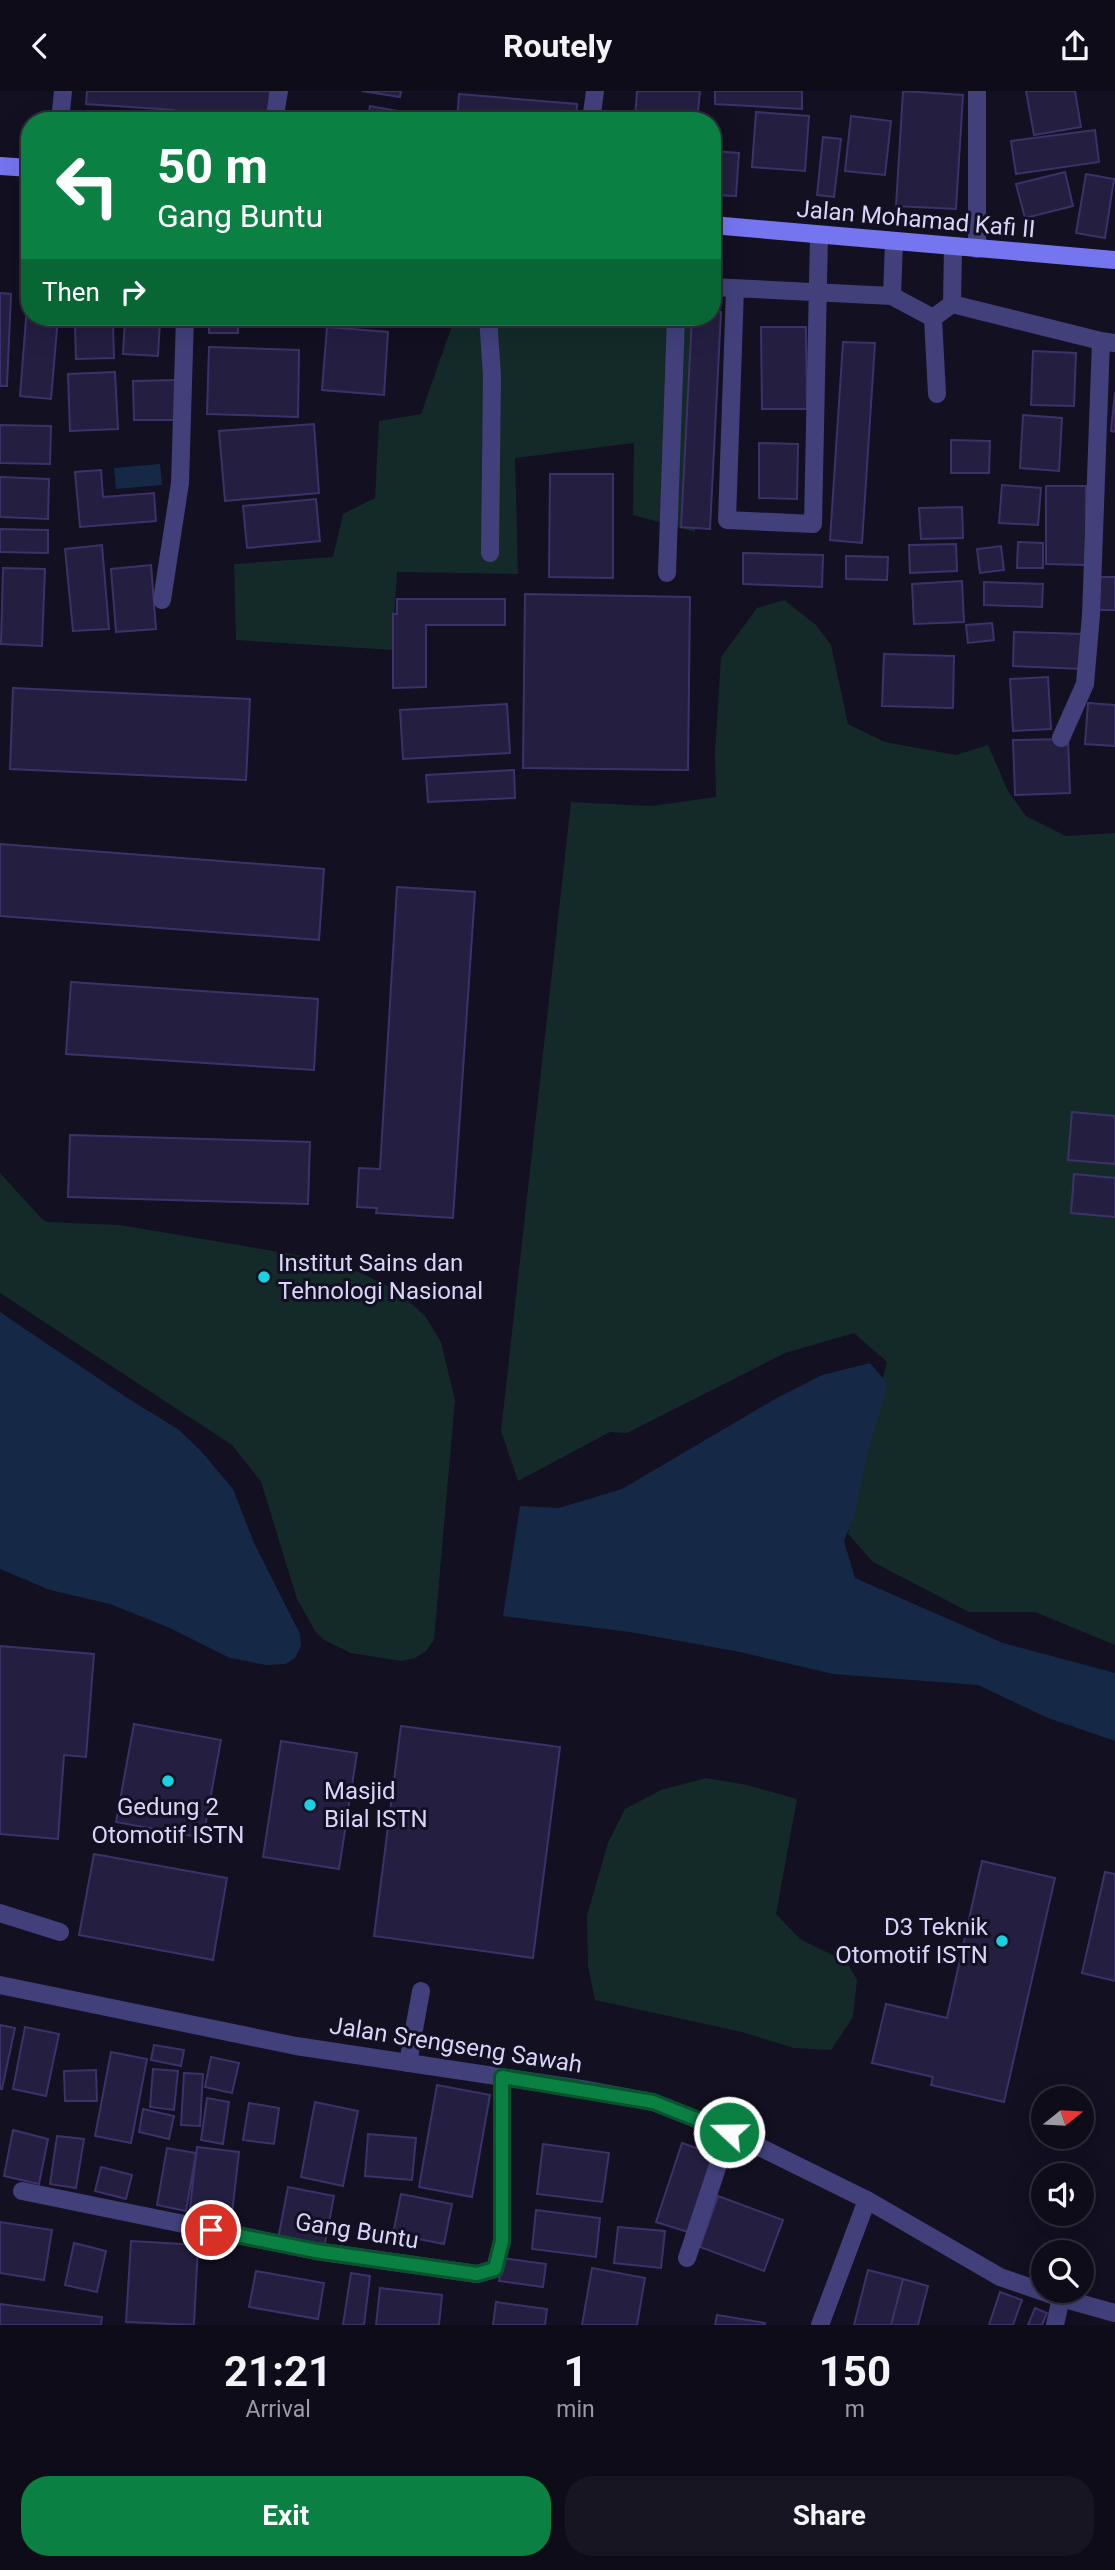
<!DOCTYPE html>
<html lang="en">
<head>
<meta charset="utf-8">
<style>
  body { margin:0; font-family:Roboto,sans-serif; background:#171522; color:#f1f3f6; height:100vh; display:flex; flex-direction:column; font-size:26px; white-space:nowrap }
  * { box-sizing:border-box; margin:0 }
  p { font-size:23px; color:#9b9ba2 }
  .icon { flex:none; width:38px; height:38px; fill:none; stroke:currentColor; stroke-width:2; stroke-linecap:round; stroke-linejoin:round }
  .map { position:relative; height:2234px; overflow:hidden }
  .drawer { display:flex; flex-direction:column; background:#0e0c19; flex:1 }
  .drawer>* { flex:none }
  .guide { position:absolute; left:21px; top:21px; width:700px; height:214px; border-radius:28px; box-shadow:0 7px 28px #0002,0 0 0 2px #2e2c38; background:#0b8043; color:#fff; overflow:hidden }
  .needle { width:46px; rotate:72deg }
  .controls { position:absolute; left:1031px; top:1995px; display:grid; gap:14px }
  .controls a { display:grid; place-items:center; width:63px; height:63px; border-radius:50%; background:#0e0c19; box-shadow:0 7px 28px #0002,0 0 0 2px #2e2c38; font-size:35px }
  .pin { position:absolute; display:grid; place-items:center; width:60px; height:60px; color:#fff; margin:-30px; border:4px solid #fff; border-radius:50%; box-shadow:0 2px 7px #0007 }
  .me { position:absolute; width:77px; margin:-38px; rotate:291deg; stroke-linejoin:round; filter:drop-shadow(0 0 5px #0008) }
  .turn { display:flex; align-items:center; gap:24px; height:147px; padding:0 21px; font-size:32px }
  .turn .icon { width:91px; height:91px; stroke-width:2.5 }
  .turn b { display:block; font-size:49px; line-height:60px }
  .then { display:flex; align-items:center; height:66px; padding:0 21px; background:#0003; gap:14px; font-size:26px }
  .eta { display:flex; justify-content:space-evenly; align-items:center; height:119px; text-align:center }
  .eta b { font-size:42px; font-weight:700; line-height:49px }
  .cta { display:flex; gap:14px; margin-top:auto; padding:14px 21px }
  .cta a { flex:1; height:80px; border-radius:28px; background:#0b8043; color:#fff; font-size:28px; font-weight:700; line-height:80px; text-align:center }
  .cta a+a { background:#171522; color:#f1f3f6 }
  header { display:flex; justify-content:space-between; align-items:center; height:91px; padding:0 21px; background:#0e0c19; font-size:32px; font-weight:700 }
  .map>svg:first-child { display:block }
</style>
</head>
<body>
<header><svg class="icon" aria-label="back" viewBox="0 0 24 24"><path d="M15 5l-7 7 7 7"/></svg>Routely<svg class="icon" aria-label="share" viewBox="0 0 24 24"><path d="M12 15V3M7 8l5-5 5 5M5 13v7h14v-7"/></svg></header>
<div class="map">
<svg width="1115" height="2234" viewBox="0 0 1115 2234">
  <rect width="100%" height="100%" fill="#121021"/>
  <path fill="#132a29" d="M712,219L719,220L695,441L633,424L634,352L515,367L518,483L397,481L392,559L236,549L234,473L333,466L343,423L375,407L379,330L421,323L455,226H712Z
    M784,509L816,534L831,554L848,633L885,651L956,664L988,654L1008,700L1026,725L1066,745L1115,742V1554L1035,1521H969L873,1471L848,1443L867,1349L887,1271L854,1242L785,1262L627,1342L610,1341L518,1390L501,1340L571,711L651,715L716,706L715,661L721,566L757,517Z
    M0,1082L42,1128L47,1131L120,1134L326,1169L361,1182L396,1199L425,1225L441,1251L455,1309L434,1549L426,1560L415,1567L401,1570L351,1562L324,1549L315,1540L297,1508L261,1391L232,1354L0,1202Z
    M706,1687L747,1694L797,1708L776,1823L800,1848L847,1871L857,1889L853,1926L831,1959L794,1957L742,1941L595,1909L588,1874L587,1824L608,1752L625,1718L661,1699Z"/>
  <path fill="#152946" d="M160,373L162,394L116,398L114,377Z
    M0,1221L126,1306L179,1339L201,1360L233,1398L254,1452L300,1543L301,1555L295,1567L285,1573L266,1574L230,1567L170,1537L110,1513L50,1499L0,1478Z
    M870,1272L888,1293L868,1361L854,1426L844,1450L855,1487L1003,1552L1115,1582V1650L1048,1627L978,1594L833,1583L740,1561L630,1541L503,1525L520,1415L559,1417L622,1398L775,1308L822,1284Z"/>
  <path fill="#241e40" stroke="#3c3269" stroke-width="2" d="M87,0H270L268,30H173L174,19L86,13Z
    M362,0H401L400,6Z
    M637,0H700L697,30L635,27Z
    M715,0H802V18L715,13Z
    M903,0L963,4L956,118L896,115Z
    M1026,0H1075L1081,36L1034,44Z
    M459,3L577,13L576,30H457Z
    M370,15L420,24L419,30H367Z
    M756,21L809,25L805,80L752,76Z
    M851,25L891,30L885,84L845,80Z
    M1095,39L1099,71L1016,83L1011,50Z
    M823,46L841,48L834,106L817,104Z
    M712,60L739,62L736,105L712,104Z
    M1065,81L1073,115L1025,127L1016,93Z
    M1086,83L1114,88L1105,147L1076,142Z
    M29,189L30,226H58L51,308L20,305Z
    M0,202L11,203L7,295H0Z
    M712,220L721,221L710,438L681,436L692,226H712Z
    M209,226H238V242H209Z
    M125,228L160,230L158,265L123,263Z
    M75,232H113L114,267L76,268Z
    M327,236L388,241L384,304L322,299Z
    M761,236H806L807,318H762Z
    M843,251L875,252L862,452L830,449Z
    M209,256L299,259L298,326L207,323Z
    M1033,260L1076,262L1074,315L1031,314Z
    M115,281L118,338L70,340L68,283Z
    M177,289L178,329H134L133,290Z
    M1115,301V341L1111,340Z
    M1023,324L1062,327L1059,380L1020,377Z
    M314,333L319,402L225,410L219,340Z
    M0,334L51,335L50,373L0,372Z
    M951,349L990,350L989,382H951Z
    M759,352L798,353L797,408L759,407Z
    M101,379L103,406L154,402L156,430L80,436L75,381Z
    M550,383H613V487L549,486Z
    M0,386L49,388L48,428L0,426Z
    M1002,394L1041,397L1038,434L999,432Z
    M1046,395H1086V474L1046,473Z
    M316,408L320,450L247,457L243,415Z
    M962,416L963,447L921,448L919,417Z
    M0,438L48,439V462L0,461Z
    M1018,451L1043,452V477H1017Z
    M956,453L957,480L910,482L909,454Z
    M102,454L109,538L73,540L65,458Z
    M1001,455L1004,479L980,482L977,458Z
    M743,462L823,464L822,496L743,493Z
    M846,465L888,466L887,489L846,488Z
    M151,474L156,538L116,541L111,478Z
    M3,477L45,478L42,555L1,553Z
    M1098,486H1115V519H1099Z
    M962,490L964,531L914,533L912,493Z
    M984,491L1043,493L1042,516L984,514Z
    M525,503L690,506L688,679L523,677Z
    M397,508H505V534H426V596L393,597V523H397Z
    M992,532L994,549L968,552L966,534Z
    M1014,541L1085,543L1083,578L1013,575Z
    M884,563L954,565L953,617L882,615Z
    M1048,586L1051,638L1013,640L1010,588Z
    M13,597L250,608L246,689L10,678Z
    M1088,612L1115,614V655L1085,653Z
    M507,613L510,662L403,668L400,619Z
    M1068,648L1070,702L1015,704L1013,649Z
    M514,679L515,707L428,711L426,684Z
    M0,753L324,778L319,849L0,825Z
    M397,796L475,801L453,1127L376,1122L377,1117L357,1116L359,1077L380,1078Z
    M71,891L318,908L314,979L66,963Z
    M1072,1021L1115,1025V1073L1068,1069Z
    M70,1044L310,1051L308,1113L68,1106Z
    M1074,1083L1115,1087V1126L1071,1122Z
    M0,1555L94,1563L86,1666L64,1664L58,1748L0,1743Z
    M134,1633L221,1649L203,1747L116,1731Z
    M401,1635L560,1656L533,1867L374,1845Z
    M281,1650L357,1662L339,1778L263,1766Z
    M94,1763L227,1787L213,1869L79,1844Z
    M982,1770L1055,1787L1004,2011L931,1994L933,1986L872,1972L886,1913L947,1927Z
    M1105,1781L1115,1783V1890L1082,1882Z
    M0,1934L15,1937L2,1998H0Z
    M25,1936L59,1943L46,2005L13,1998Z
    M154,1954L184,1959L181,1975L151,1969Z
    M111,1961L147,1968L131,2052L95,2045Z
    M211,1966L239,1972L232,2002L205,1996Z
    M153,1978L178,1980L174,2019L150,2016Z
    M96,1979L97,2010H65L64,1980Z
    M184,1982L203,1983L200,2035L181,2034Z
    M437,1994L490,2004L472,2106L419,2096Z
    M207,2007L229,2011L223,2053L201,2049Z
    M315,2011L358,2020L343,2095L301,2086Z
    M249,2012L279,2017L274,2053L243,2049Z
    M143,2018L174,2025L169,2048L139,2041Z
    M13,2039L48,2048L39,2093L4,2085Z
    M368,2043L416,2047L412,2089L365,2085Z
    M57,2045L84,2048L76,2097L50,2093Z
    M682,2052L714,2063L688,2141L656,2131Z
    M543,2053L609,2062L602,2111L537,2103Z
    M197,2056L239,2061L231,2131L189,2126Z
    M167,2057L196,2062L186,2120L157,2114Z
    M101,2076L132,2084L126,2108L95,2100Z
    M288,2096L334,2105L324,2157L278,2148Z
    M401,2103L452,2113L444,2153L393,2143Z
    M718,2105L783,2129L764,2180L700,2156Z
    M536,2119L600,2127L596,2166L532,2158Z
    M0,2131L52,2139L44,2189L0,2182Z
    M618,2136L665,2140L661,2177L614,2172Z
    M131,2150L198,2154L194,2234L126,2231Z
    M74,2152L106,2160L97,2201L65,2194Z
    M503,2167L546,2173L543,2196L499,2190Z
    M592,2177L645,2187L637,2234H582Z
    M868,2179L903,2188L891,2234H854Z
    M256,2180L324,2192L318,2228L249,2216Z
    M351,2182L370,2185L364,2234H343Z
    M903,2188L928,2195L918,2234H891Z
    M380,2197L442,2204L439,2234H376Z
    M1000,2201L1022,2209L1013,2234H989Z
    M496,2211L547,2218L545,2234H493Z
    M0,2213L102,2226L101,2234H0Z
    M1035,2217L1047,2222L1042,2234H1028Z
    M717,2224L765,2232V2234H715Z"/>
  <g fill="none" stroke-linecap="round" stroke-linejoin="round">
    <path stroke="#41407b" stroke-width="18" d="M894,151L892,205L933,227L937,303
      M712,196L892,205
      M735,198L727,429L813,433L819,144
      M488,226L492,285L490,462
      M933,227L952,213L953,156
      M667,482L676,226
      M408,1972L421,1900"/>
    <path stroke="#41407b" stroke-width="18" d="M60,30L63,0
      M274,30L279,0
      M591,30L595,0
      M952,213L1101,250
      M162,509L180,392L185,226
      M1061,647L1085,593L1091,524L1101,250L1115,252
      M0,1822L60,1841
      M22,2100L316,2160L477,2183L495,2178L502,2150V1986
      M687,2167L729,2041
      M820,2234L867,2109
      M1055,2234L1061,2207"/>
    <path stroke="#41407b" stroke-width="18" d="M977,0V158
      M0,1894L296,1955L588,1999L653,2011L729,2041L867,2109L1000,2186L1061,2207L1115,2222"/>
    <path stroke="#7675f0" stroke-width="18" d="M0,75L30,77
      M712,134L1115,169"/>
  </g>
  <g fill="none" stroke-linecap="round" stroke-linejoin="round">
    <g stroke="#07532c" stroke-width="18">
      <path id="route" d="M211,2139L316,2160L477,2183L495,2178L502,2150V1986L653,2011L729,2041"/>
    </g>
    <use href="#route" stroke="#0b8043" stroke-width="12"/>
  </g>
  <g fill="#18d2e2" stroke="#121021" stroke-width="2.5">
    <circle cx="264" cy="1186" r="7"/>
    <circle cx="168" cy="1690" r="7"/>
    <circle cx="310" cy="1714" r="7"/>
    <circle cx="1002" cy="1850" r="7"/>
  </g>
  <g text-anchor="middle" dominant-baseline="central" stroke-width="6" stroke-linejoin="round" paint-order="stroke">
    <g font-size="24" fill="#d8d4fa" stroke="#121021">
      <text transform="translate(916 128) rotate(5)">Jalan Mohamad Kafi II</text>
      <text transform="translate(456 1954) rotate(9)">Jalan Srengseng Sawah</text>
      <text transform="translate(357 2140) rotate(9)">Gang Buntu</text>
    </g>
    <g font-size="24" fill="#d8d4fa" stroke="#121021" text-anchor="start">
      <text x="278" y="1172">Institut Sains dan<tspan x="278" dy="28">Tehnologi Nasional</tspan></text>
      <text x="324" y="1700">Masjid<tspan x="324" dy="28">Bilal ISTN</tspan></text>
      <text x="168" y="1716" text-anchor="middle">Gedung 2<tspan x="168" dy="28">Otomotif ISTN</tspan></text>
      <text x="988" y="1836" text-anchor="end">D3 Teknik<tspan x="988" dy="28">Otomotif ISTN</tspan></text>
    </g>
  </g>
</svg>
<div class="controls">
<a><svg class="needle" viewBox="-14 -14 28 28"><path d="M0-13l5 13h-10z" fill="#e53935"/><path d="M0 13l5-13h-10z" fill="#9b9ba2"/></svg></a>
<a><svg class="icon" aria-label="sound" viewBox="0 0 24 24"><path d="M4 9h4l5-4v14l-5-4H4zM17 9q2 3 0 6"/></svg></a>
<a><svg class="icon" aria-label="search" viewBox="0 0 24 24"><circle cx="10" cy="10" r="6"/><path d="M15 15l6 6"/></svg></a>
</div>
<div class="pin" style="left:211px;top:2139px;background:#d93025"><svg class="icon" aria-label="arrive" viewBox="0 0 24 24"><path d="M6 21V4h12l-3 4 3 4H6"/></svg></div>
<svg class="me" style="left:729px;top:2041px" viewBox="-20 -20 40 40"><circle r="17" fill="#0b8043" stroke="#fff" stroke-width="3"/><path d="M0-11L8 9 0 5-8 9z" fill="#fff"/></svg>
<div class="guide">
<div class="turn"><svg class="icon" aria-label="left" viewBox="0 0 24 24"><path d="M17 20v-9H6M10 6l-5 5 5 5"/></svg><div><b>50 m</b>Gang Buntu</div></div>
<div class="then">Then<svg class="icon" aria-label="right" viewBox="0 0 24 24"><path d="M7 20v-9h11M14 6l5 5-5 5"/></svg></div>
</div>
</div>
<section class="drawer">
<div class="eta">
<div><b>21:21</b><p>Arrival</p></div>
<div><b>1</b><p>min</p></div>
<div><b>150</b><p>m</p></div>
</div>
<div class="cta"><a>Exit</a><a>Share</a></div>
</section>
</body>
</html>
